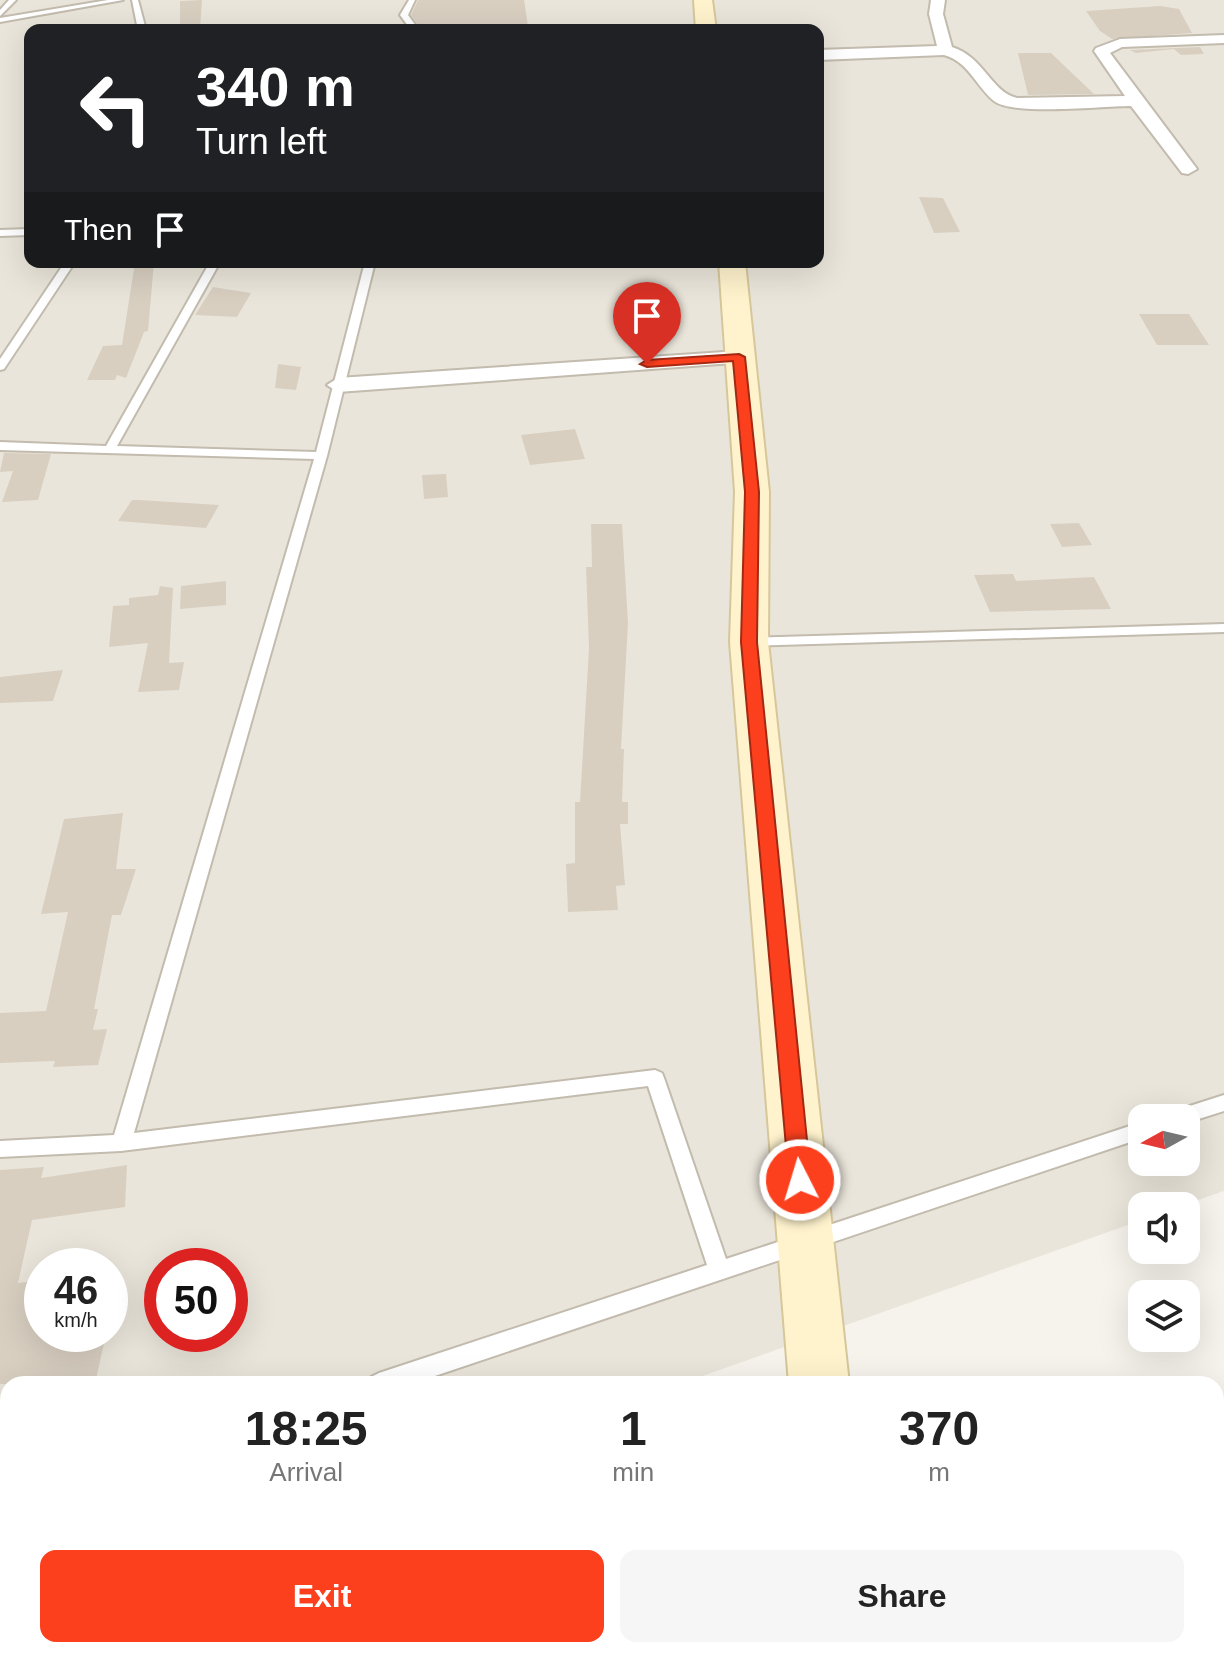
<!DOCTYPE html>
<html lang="en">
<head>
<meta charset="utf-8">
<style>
  body { margin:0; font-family:Arial,sans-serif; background:#f6f6f6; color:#222; height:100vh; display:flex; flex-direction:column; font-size:30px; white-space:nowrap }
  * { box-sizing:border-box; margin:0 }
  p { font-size:26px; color:#767676 }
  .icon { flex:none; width:44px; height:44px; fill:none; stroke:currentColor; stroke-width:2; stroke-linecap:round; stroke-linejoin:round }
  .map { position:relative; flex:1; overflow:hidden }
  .side { position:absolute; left:0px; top:1376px; width:1224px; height:282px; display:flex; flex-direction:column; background:#fff; border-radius:24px 24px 0 0; box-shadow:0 8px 32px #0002 }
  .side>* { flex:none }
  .hud { position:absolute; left:24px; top:24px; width:800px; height:244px; border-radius:16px; box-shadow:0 8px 32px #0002; background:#202124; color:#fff; overflow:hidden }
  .needle { width:52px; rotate:262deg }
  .controls { position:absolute; left:1128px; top:1104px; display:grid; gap:16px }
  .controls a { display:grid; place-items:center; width:72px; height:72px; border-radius:16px; background:#fff; box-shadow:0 8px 32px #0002; font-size:40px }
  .speed { position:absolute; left:24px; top:1248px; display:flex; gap:16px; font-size:40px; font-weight:700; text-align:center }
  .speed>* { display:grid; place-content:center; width:104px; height:104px; border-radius:50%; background:#fff; box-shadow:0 8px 32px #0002; line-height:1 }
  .speed small { font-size:20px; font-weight:400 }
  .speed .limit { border:12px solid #d22; background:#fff; color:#111 }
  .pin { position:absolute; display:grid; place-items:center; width:68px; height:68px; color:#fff; margin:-82px -34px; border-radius:50% 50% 50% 0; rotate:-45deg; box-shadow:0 0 8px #0007 }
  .pin .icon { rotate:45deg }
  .me { position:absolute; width:88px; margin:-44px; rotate:355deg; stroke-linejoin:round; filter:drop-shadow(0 0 6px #0008) }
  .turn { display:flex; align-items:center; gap:28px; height:168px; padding:0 40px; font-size:36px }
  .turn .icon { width:104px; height:104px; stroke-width:2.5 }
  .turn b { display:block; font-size:56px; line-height:68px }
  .then { display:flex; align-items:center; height:76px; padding:0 40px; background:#0003; gap:16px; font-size:30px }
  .eta { display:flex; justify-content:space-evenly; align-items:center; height:136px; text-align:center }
  .eta b { font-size:48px; font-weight:700; line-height:56px }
  .action { display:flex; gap:16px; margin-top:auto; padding:16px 40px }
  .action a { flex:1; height:92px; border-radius:16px; background:#fc3f1d; color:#fff; font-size:32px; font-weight:700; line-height:92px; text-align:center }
  .action a+a { background:#f6f6f6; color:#222 }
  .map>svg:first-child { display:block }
</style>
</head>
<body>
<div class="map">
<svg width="1224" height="1657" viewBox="0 0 1224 1657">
  <rect width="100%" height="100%" fill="#f6f3ec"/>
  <path fill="#eae5da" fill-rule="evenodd" d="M0,0H1224V1191L1181,1206H1142V1220L680,1384H8V1623L0,1626ZM30,30H818V262H30ZM1142,1118H1186V1162H1142ZM42,1266H110V1334H42ZM162,1266H230V1334H162Z"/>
  <path fill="#d8cfc1" d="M202,0L200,30H180V1Z
    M418,0H524L528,26H514L512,30H422L411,15Z
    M1160,6L1179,9L1192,33L1112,39L1100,31L1086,11Z
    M1200,47L1204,54L1181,55L1174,49L1136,53L1130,50Z
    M1018,53H1051L1094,94L1028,95Z
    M919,197L943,198L960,232L934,233Z
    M135,262H154L148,331L144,332L126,378L117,375L115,380H87L103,346L122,345Z
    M213,287L251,293L237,317L195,315Z
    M1139,314H1189L1209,345H1157Z
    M278,364L301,367L296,390L275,388Z
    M575,429L585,459L530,465L521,435Z
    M4,453L51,454L38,500L2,502L13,471L0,472Z
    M446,474L448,497L424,499L422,475Z
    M132,500H139L219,505L206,528L118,521Z
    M1079,523L1092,545L1062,547L1050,524Z
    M591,524H622L628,623L621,749H624L622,802H628V824H620L625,885L616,886L618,910L568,912L566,864L575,863V802H580L589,648L586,567H592Z
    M1013,574L1016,581L1094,577L1111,609L990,612L974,575Z
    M226,581V605L180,609L181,586Z
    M160,586L173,588L169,663L184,662L179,690L138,692L148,643L109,647L113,606L129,605V598L158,595Z
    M63,670L53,701L0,703V677Z
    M123,813L116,869H136L121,915H112L94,1009H98L93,1030L107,1029L98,1065L53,1067L55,1061L0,1063V1013L46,1011L68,912L41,914L64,819Z
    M127,1165L125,1207L32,1220L18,1283L42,1280V1334H106L95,1384H0V1170L44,1167L41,1178Z"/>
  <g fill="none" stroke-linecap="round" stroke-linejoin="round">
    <g stroke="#c2bbae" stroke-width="4">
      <path id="service" d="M9,0H16L0,16V10Z
        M108,0H123L0,22V18Z
        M132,0H138L146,30H138Z
        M409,0H415L408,15L419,30H411L400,15Z
        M30,229V235L0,236V230Z
        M65,262H75L4,369L0,370V359Z
        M210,262H220L117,446L316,452L365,262H375L327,456L134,1133L655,1070L662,1073L664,1078L726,1259L1142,1122V1138L411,1384H368L371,1377L379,1373L707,1265L648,1086L121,1151L0,1157V1141L114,1135L314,459L0,450V442L106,446Z
        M1224,624V632L749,646L742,642L749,638Z
        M1224,1095V1111L1186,1123V1118H1168L1171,1112Z
        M8,1494V1518L0,1520V1496Z"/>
    </g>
    <g stroke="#c2bbae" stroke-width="4">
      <path id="minor" d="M931,0H945L943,14L952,47C984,57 991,92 1017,98L1125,96L1094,51L1096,48L1120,39L1224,35V43L1122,47L1110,53L1197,169L1188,174L1182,173L1131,106C1103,106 1013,116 994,101C975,85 969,62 944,55L818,60V50L937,46L929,14Z
        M739,351L747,352L750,357L747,362L338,392L327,385L338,378Z"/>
    </g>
    <g stroke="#d6c79b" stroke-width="4">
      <path id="secondary" d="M694,0H712L716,30H696Z
        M719,262H745L769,492L768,642L849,1384H789L730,642L735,492Z
        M809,1650H877L878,1657H808Z"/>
    </g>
    <use href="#service" fill="#fff" fill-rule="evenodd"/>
    <use href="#minor" fill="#fff" fill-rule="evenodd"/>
    <use href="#secondary" fill="#fff3cd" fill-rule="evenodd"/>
  </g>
  <path fill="#fc3f1d" stroke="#a42913" stroke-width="2" d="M739,354L745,357L759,492L757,642L811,1180L808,1187L800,1190L792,1187L789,1180L741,642L745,492L733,361L647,367L640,364L647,360Z"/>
</svg>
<div class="controls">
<a><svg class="needle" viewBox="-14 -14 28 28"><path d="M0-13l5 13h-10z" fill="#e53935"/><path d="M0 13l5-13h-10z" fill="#767676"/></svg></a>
<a><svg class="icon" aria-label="sound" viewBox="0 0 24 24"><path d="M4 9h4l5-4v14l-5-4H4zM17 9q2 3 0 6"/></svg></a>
<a><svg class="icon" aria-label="layers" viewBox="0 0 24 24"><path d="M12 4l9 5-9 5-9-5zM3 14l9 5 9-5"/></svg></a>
</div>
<div class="speed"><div>46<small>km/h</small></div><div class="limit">50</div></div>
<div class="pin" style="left:647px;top:364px;background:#d93025"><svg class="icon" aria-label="arrive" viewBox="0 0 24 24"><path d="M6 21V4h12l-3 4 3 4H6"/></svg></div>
<svg class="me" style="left:800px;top:1180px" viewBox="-20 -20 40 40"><circle r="17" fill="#fc3f1d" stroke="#fff" stroke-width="3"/><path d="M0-11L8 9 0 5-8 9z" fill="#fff"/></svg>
<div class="hud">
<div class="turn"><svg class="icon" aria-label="left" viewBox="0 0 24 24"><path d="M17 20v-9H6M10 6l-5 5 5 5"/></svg><div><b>340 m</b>Turn left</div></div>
<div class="then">Then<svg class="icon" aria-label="arrive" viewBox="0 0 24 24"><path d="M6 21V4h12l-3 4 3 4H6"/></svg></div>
</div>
<section class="side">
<div class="eta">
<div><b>18:25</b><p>Arrival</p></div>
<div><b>1</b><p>min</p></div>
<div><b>370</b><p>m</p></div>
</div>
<div class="action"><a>Exit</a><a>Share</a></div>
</section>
</div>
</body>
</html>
